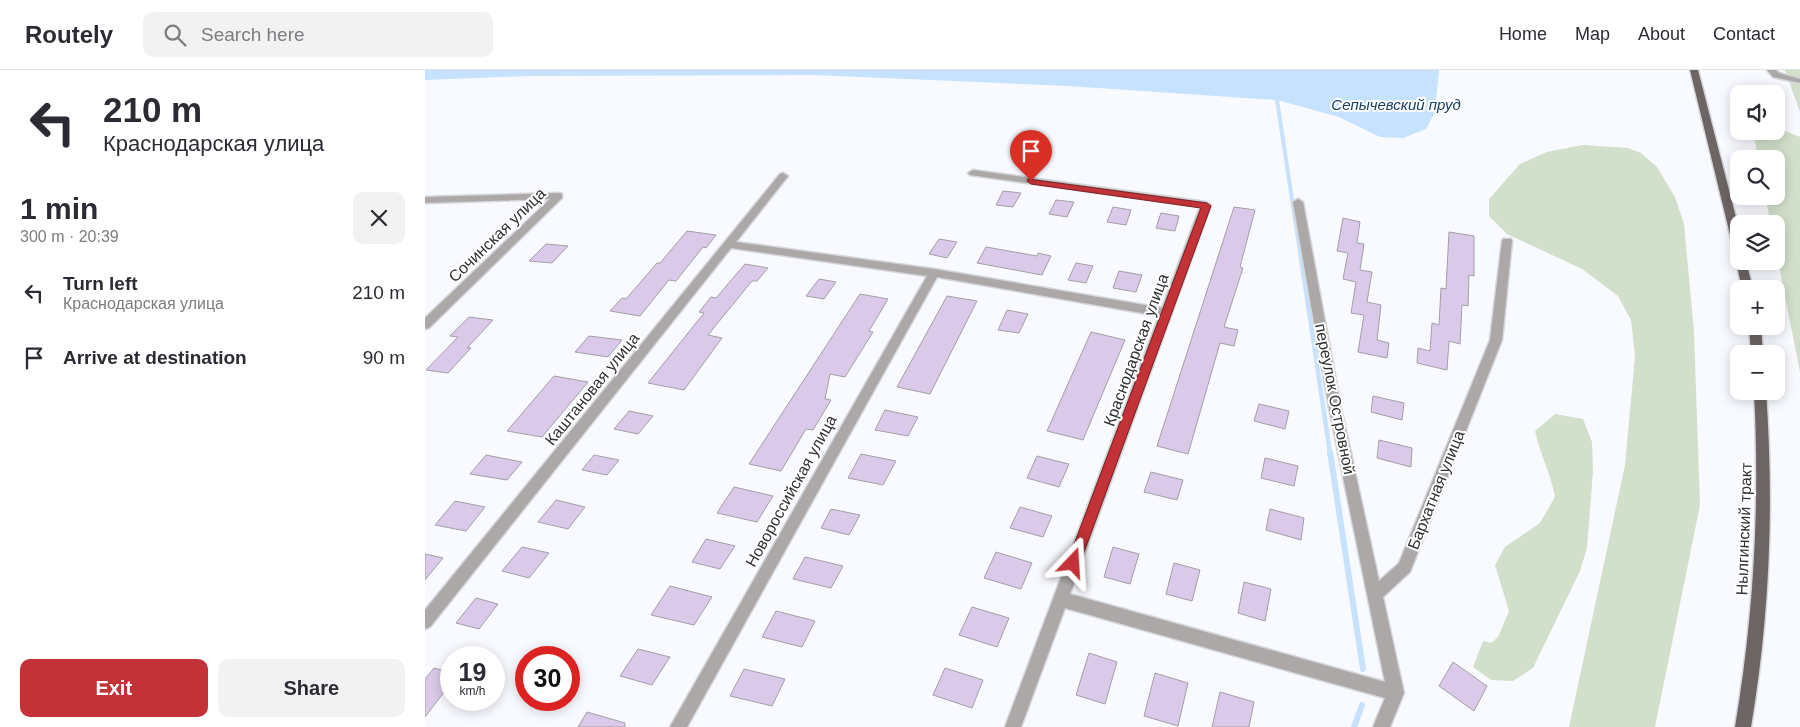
<!DOCTYPE html>
<html lang="en">
<head>
<meta charset="utf-8">
<style>
  body { margin:0; font-family:Helvetica,sans-serif; background:#f2f2f3; color:#2b2b33; height:100vh; display:flex; flex-direction:column; font-size:19px; white-space:nowrap }
  * { box-sizing:border-box; margin:0 }
  p { font-size:16px; color:#7c7c81 }
  .icon { flex:none; width:28px; height:28px; fill:none; stroke:currentColor; stroke-width:2; stroke-linecap:round; stroke-linejoin:round }
  .map { position:relative; flex:1; overflow:hidden }
  .drawer { display:flex; flex-direction:column; background:#fff; width:425px }
  .drawer>* { flex:none }
  .guide { background:#fff; color:#2b2b33; overflow:hidden }
  .fabs { position:absolute; left:1305px; top:15px; display:grid; gap:10px }
  .fabs a { display:grid; place-items:center; width:55px; height:55px; border-radius:10px; background:#fff; box-shadow:0 2px 12px #0003; font-size:25px }
  .speed { position:absolute; left:15px; top:576px; display:flex; gap:10px; font-size:25px; font-weight:700; text-align:center }
  .speed>* { display:grid; place-content:center; width:65px; height:65px; border-radius:50%; background:#fff; box-shadow:0 2px 12px #0003; line-height:1 }
  .speed small { font-size:12px; font-weight:400 }
  .speed .limit { border:8px solid #d22; background:#fff; color:#111 }
  .pin { position:absolute; display:grid; place-items:center; width:42px; height:42px; color:#fff; margin:-51px -21px; border-radius:50% 50% 50% 0; rotate:-45deg; box-shadow:0 0 5px #0007 }
  .pin .icon { rotate:45deg }
  .me { position:absolute; width:55px; margin:-28px; rotate:20deg; stroke-linejoin:round; filter:drop-shadow(0 0 4px #0008) }
  .turn { display:flex; align-items:center; gap:18px; height:105px; padding:0 20px; font-size:22px }
  .turn .icon { width:65px; height:65px; stroke-width:2.5 }
  .turn b { display:block; font-size:35px; line-height:42px }
  .round { display:grid; place-items:center; flex:none; width:52px; height:52px; border-radius:10px; background:#f2f2f3 }
  .overview { display:flex; align-items:center; justify-content:space-between; height:85px; padding:0 20px }
  h1 { font-size:30px; font-weight:700; line-height:38px }
  .primary-button { display:flex; gap:10px; margin-top:auto; padding:10px 20px }
  .primary-button a { flex:1; height:58px; border-radius:10px; background:#c23237; color:#fff; font-size:20px; font-weight:700; line-height:58px; text-align:center }
  .primary-button a+a { background:#f2f2f3; color:#2b2b33 }
  ul { padding:0; list-style:none }
  li { display:flex; align-items:center; gap:15px; height:65px; padding:0 20px }
  li div { flex:1 }
  li b { display:block; font-size:19px }
  li em { font-style:normal }
  header { display:flex; align-items:center; gap:30px; box-sizing:border-box; height:70px; padding:0 25px; background:#fff; border-bottom:1px solid #e1e1e2 }
  header strong { font-size:24px }
  nav { display:flex; gap:28px; margin-inline-start:auto; font-size:18px }
  .search { width:350px; height:45px; background:#f2f2f3; display:flex; align-items:center; gap:12px; box-sizing:border-box; padding:0 18px; border-radius:10px; color:#7c7c81; font-size:19px }
  main { display:flex; flex:1; min-height:0 }
  .map>svg:first-child { display:block }
</style>
</head>
<body>
<header>
<strong>Routely</strong>
<div class="search"><svg class="icon" aria-label="search" viewBox="0 0 24 24"><circle cx="10" cy="10" r="6"/><path d="M15 15l6 6"/></svg>Search here</div>
<nav><a>Home</a><a>Map</a><a>About</a><a>Contact</a></nav>
</header>
<main>
<section class="drawer">
<div class="guide">
<div class="turn"><svg class="icon" aria-label="left" viewBox="0 0 24 24"><path d="M17 20v-9H6M10 6l-5 5 5 5"/></svg><div><b>210 m</b>Краснодарская улица</div></div>
</div>
<div class="overview"><div><h1>1 min</h1><p>300 m · 20:39</p></div><a class="round"><svg class="icon" aria-label="close" viewBox="0 0 24 24"><path d="M6 6l12 12M18 6L6 18"/></svg></a></div>
<ul>
<li><svg class="icon" aria-label="left" viewBox="0 0 24 24"><path d="M17 20v-9H6M10 6l-5 5 5 5"/></svg><div><b>Turn left</b><p>Краснодарская улица</p></div><em>210 m</em></li>
<li><svg class="icon" aria-label="arrive" viewBox="0 0 24 24"><path d="M6 21V4h12l-3 4 3 4H6"/></svg><div><b>Arrive at destination</b></div><em>90 m</em></li>
</ul>
<div class="primary-button"><a>Exit</a><a>Share</a></div>
</section>
<div class="map">
<svg width="1375" height="657" viewBox="0 0 1375 657">
  <rect width="100%" height="100%" fill="#f8faff"/>
  <path fill="#d2dfcb" d="M1360,0H1375V42Z
    M1351,57L1375,67V302L1351,181V154H1346L1340,126H1351V89H1333L1329,66L1331,61H1351Z
    M1158,75L1203,78L1216,83L1232,97L1250,127L1259,154L1269,262L1275,435L1230,657H1144L1200,395L1210,286L1206,250L1193,226L1157,199L1082,164L1064,146V129L1095,94L1122,82Z
    M1130,344L1158,349L1167,372L1168,402L1162,478L1155,501L1108,598L1088,611L1066,610L1048,597L1058,571L1066,573L1073,567L1084,541L1070,495L1080,477L1115,453L1130,427C1126,404 1115,384 1110,361Z"/>
  <path fill="#c7e2fe" d="M0,0H1014L1010,42L1001,59L978,68L955,67L914,47L852,30L643,16L387,5L105,6L0,10Z"/>
  <g fill="none" stroke-linecap="round" stroke-linejoin="round">
    <path stroke="#c7e2fe" stroke-width="4" d="M852,30L873,169"/>
    <path stroke="#c7e2fe" stroke-width="4.5" d="M873,167L905,383"/>
    <path stroke="#c7e2fe" stroke-width="6" d="M905,382L938,599
      M929,657L937,635"/>
  </g>
  <path fill="#dbc9e9" stroke="#a39fa6" d="M578,121L596,123L588,137L571,135Z
    M631,130L649,132L642,147L624,144Z
    M688,137L706,140L701,155L682,152Z
    M809,137L830,140L815,197L818,198L799,257L813,260L809,276L795,273L763,384L732,376Z
    M736,143L754,146L750,161L731,158Z
    M918,148L935,152L932,173L939,174L935,200L947,202L942,232L956,235L952,270L964,273L962,288L933,282L939,245L926,243L931,212L918,209L923,183L912,181Z
    M262,161L291,165L281,178L278,177L251,211L244,210L215,246L185,241L197,228L201,229L232,193H235Z
    M1024,162L1049,166V206L1044,205L1043,236L1037,235L1035,274L1024,271L1022,300L992,293L993,278L1005,281L1007,253L1014,255L1016,218L1021,219Z
    M514,169L532,172L522,188L504,184Z
    M121,174L143,176L127,193L104,191Z
    M561,177L612,186L613,183L626,186L617,205L552,193Z
    M651,193L668,196L661,213L643,210Z
    M320,194L343,198L332,211H327L283,265L297,268L259,320L223,313L279,243L274,242L286,227L291,228Z
    M694,201L717,205L711,222L688,218Z
    M394,209L411,212L399,229L381,226Z
    M435,224L463,229L444,261L448,262L420,307L405,304L400,329L406,330L388,360L381,359L356,401L324,394Z
    M522,226L552,231L505,324L472,317Z
    M582,240L603,244L594,263L573,260Z
    M44,247L68,250L42,278H46L23,303L1,300L33,267L25,266Z
    M666,262L700,270L658,370L622,361Z
    M164,266L197,270L183,287L150,282Z
    M129,306L163,312L117,367L82,361Z
    M948,326L979,333L977,350L946,342Z
    M834,334L864,341L860,359L829,351Z
    M460,340L493,347L483,366L450,360Z
    M204,341L228,346L213,364L189,359Z
    M954,370L987,378L986,397L952,388Z
    M436,384L471,391L458,415L423,408Z
    M61,385L97,392L82,410L45,404Z
    M169,385L194,390L182,405L157,400Z
    M612,386L644,394L634,417L602,408Z
    M840,388L873,396L869,416L836,408Z
    M726,402L758,410L752,430L719,422Z
    M309,417L348,426L332,452L292,443Z
    M131,430L160,437L143,459L113,452Z
    M30,431L60,437L41,461L10,455Z
    M595,437L627,446L618,467L585,458Z
    M406,439L435,445L424,465L396,458Z
    M845,439L879,448L876,470L841,460Z
    M281,469L310,476L295,499L267,492Z
    M97,477L124,483L104,508L77,501Z
    M688,477L714,484L705,514L679,507Z
    M571,482L607,493L596,519L559,508Z
    M0,484L18,488L0,510Z
    M380,487L418,496L406,518L368,509Z
    M749,493L775,500L767,531L741,524Z
    M819,512L846,519L840,551L813,543Z
    M245,516L287,527L269,555L226,545Z
    M51,528L73,534L54,559L31,553Z
    M547,537L584,548L572,577L534,565Z
    M351,541L390,551L377,577L337,567Z
    M213,579L245,587L227,615L195,606Z
    M664,583L692,592L680,634L651,625Z
    M1028,592L1062,616L1049,641L1014,616Z
    M9,598L26,603V613L0,647V609Z
    M520,598L558,610L547,638L508,625Z
    M319,599L360,609L347,636L305,626Z
    M730,603L763,613L753,656L719,646Z
    M795,622L829,632L824,657H787Z
    M162,642L200,653V657H153Z"/>
  <g fill="none" stroke-linecap="round" stroke-linejoin="round">
    <g stroke="#d4d6da" stroke-width="3">
      <path id="minor" d="M1342,0H1351L1354,3L1375,9V13L1348,7Z
        M548,100L781,132L786,135L645,524L960,612L904,338L868,132L873,129L878,132L916,338L954,511L974,493L1065,270L1077,171L1078,169H1086L1087,171L1077,270L985,502L958,527L979,623L965,657H948L960,628L640,538L596,657H580L734,246L512,207L262,657H245L502,206L306,178L5,557L0,559V540L355,104L358,103L363,106L311,172L509,199L737,238L775,137L545,105L543,103Z
        M134,123L137,124V128L4,258L0,259V248L125,129L0,133V127Z"/>
    </g>
    <g stroke="#d4d6da" stroke-width="3">
      <path id="major" d="M1265,0H1273L1314,159V184L1309,181Z
        M1314,188V191H1321L1328,219H1317L1311,191Z
        M1324,256H1336L1338,284H1326Z
        M1329,321H1341C1349,434 1345,545 1326,657H1310C1329,545 1335,434 1329,321Z"/>
    </g>
    <use href="#minor" fill="#aca8a8" fill-rule="evenodd"/>
    <use href="#major" fill="#6c6564" fill-rule="evenodd"/>
  </g>
  <path fill="#c23237" stroke="#7e2024" d="M603,109L782,133L786,136L655,493L653,497L648,499L644,497L642,493L776,138L606,114L602,111Z"/>
  <g text-anchor="middle" dominant-baseline="central" stroke-width="4" stroke-linejoin="round" paint-order="stroke">
    <g font-size="15" font-style="italic" fill="#163e63" stroke="#fff">
      <text x="971" y="34">Сепычевский пруд</text>
    </g>
    <g font-size="16" fill="#2f3033" stroke="#fff">
      <text transform="translate(72 165) rotate(-44)">Сочинская улица</text>
      <text transform="translate(711 280) rotate(-70)">Краснодарская улица</text>
      <text transform="translate(167 319) rotate(-51)">Каштановая улица</text>
      <text transform="translate(910 329) rotate(79)">переулок Островной</text>
      <text transform="translate(1011 420) rotate(-68)">Бархатная улица</text>
      <text transform="translate(366 421) rotate(-61)">Новороссийская улица</text>
      <text transform="translate(1319 459) rotate(-88)">Нылгинский тракт</text>
    </g>
  </g>
</svg>
<div class="fabs">
<a><svg class="icon" aria-label="sound" viewBox="0 0 24 24"><path d="M4 9h4l5-4v14l-5-4H4zM17 9q2 3 0 6"/></svg></a>
<a><svg class="icon" aria-label="search" viewBox="0 0 24 24"><circle cx="10" cy="10" r="6"/><path d="M15 15l6 6"/></svg></a>
<a><svg class="icon" aria-label="layers" viewBox="0 0 24 24"><path d="M12 4l9 5-9 5-9-5zM3 14l9 5 9-5"/></svg></a>
<a>+</a>
<a>−</a>
</div>
<div class="speed"><div>19<small>km/h</small></div><div class="limit">30</div></div>
<div class="pin" style="left:606px;top:111px;background:#d93025"><svg class="icon" aria-label="arrive" viewBox="0 0 24 24"><path d="M6 21V4h12l-3 4 3 4H6"/></svg></div>
<svg class="me" style="left:648px;top:493px" viewBox="-20 -20 40 40"><path d="M0-17L14 15 0 8-14 15z" fill="#c23237" stroke="#fff" stroke-width="4"/></svg>
</div>
</main>
</body>
</html>
